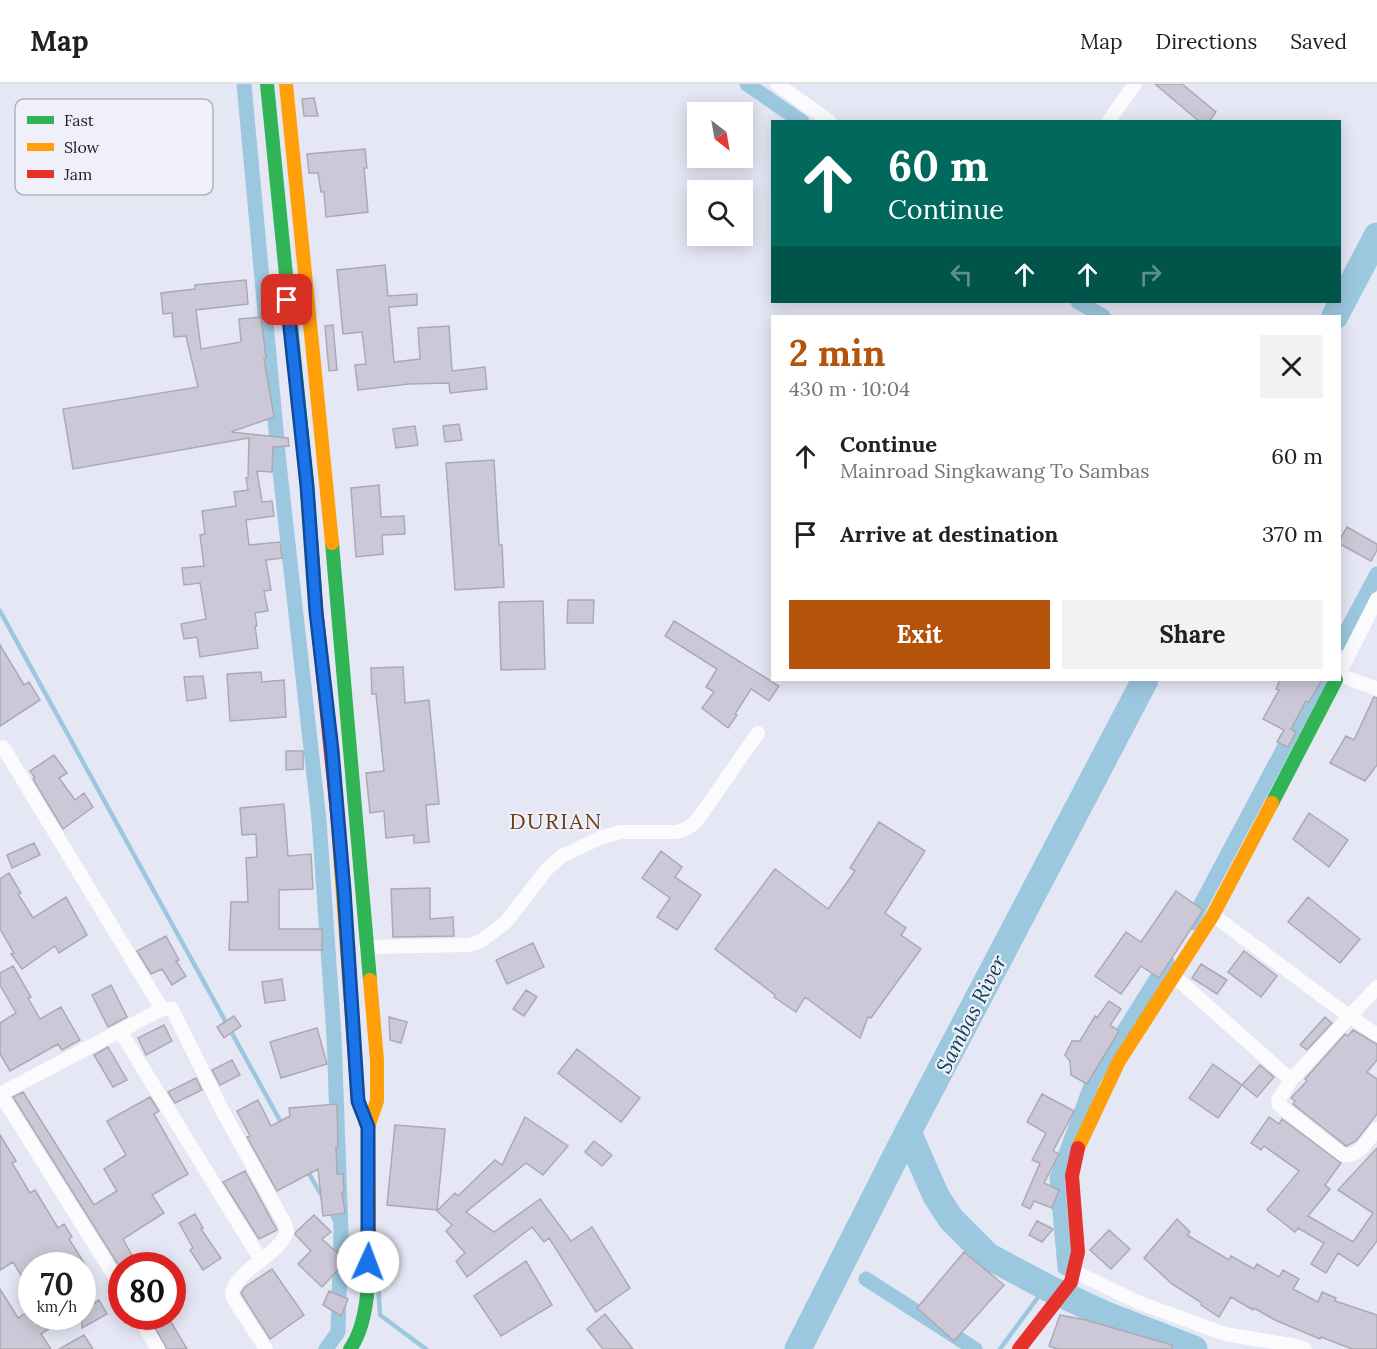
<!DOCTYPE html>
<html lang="en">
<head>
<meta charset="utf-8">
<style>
  body { margin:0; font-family:Lora,serif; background:#f2f2f2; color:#202124; height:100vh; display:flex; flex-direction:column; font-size:22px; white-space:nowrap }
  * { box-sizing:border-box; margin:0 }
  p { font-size:20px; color:#757577 }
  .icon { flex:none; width:33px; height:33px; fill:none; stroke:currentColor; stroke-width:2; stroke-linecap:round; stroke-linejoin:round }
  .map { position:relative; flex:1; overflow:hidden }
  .side { position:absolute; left:771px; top:231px; width:570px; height:366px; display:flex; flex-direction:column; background:#fff; border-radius:0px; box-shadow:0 3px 15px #0003 }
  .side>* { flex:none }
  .hud { position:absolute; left:771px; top:36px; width:570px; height:183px; border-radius:0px; box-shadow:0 3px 15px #0003; background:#00695c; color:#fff; overflow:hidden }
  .needle { width:39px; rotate:149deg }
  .fabs { position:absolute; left:687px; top:18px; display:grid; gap:12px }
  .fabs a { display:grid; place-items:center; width:66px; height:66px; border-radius:0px; background:#fff; box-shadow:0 3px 15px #0003; font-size:30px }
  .speed { position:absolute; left:18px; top:1168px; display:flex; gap:12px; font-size:30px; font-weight:700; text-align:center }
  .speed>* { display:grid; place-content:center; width:78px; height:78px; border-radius:50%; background:#fff; box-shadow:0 3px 15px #0003; line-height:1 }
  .speed small { font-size:15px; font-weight:400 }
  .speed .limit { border:9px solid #d22; background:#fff; color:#111 }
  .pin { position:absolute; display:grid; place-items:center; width:51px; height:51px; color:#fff; margin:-26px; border-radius:12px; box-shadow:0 3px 9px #0006 }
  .me { position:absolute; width:66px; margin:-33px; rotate:2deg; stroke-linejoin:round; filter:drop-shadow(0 0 4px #0008) }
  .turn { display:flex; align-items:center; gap:21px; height:126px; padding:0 18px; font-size:27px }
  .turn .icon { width:78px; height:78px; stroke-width:2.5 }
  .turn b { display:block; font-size:42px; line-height:51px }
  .lanes { display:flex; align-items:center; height:57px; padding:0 18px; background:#0003; justify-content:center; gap:30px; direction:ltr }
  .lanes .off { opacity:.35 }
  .round { display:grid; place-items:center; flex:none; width:63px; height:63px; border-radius:0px; background:#f2f2f2 }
  .headline { display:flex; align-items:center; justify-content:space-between; height:102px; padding:0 18px }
  h1 { font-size:36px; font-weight:800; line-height:45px; color:#b45309 }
  .button { display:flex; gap:12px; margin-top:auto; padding:12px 18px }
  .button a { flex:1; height:69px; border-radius:0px; background:#b45309; color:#fff; font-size:24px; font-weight:800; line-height:69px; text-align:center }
  .button a+a { background:#f2f2f2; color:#202124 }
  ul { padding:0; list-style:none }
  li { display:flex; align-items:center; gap:18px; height:78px; padding:0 18px }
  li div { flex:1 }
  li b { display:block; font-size:22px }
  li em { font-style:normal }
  header { display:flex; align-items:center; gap:36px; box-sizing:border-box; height:84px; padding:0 30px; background:#fff; border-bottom:2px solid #e0e0e0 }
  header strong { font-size:28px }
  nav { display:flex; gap:33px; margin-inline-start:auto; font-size:21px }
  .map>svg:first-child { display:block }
</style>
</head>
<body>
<header>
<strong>Map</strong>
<nav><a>Map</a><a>Directions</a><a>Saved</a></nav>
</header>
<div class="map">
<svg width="1377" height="1265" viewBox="0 0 1377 1265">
  <rect width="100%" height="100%" fill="#e6e7f5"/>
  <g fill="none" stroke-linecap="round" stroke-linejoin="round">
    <path stroke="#9cc8df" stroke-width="4.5" d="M0,527L283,1042
      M307,1086L324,1116
      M329,1126L341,1147
      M378,1198L380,1231L426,1265
      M1000,1265L1039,1212"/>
    <path stroke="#9cc8df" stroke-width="15" d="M244,0L279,379L319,736L334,952L341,1147L338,1248L326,1265
      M747,0L802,38
      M1078,218L1103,232
      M1340,559L1377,490
      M1191,839L1320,596
      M1065,1184L1057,1094L1093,996L1167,878
      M866,1195L975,1265"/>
    <path stroke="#9cc8df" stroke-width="27" d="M1335,232L1377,152
      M908,1048L936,1112L951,1135L988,1172L1048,1204L1104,1230L1194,1265
      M798,1265L908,1048L1145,596"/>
  </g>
  <path fill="#cdc8d7" stroke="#aba9b4" stroke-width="1.5" d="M1155,0H1182L1216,28L1209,38H1200Z
    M314,14L318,32H304L302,15Z
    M365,65L367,84H364L368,128L326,133L324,108H321L318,89H309L307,70Z
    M385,181L388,212L417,210V221L389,223L394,278L420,275L418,244L449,242L452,287L485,283L487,305L450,309L449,299L409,300L358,306L355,281L366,280L362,248L343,250L337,186Z
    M246,196L248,220L196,226L201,265L241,258L239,235L261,233L266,274L264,275L274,333L231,348L288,354L289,362L273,363L272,388L257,387L262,418L272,417L274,432L246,436L249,461L280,458L282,474L266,476L271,506L264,507L268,527L255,529L257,542H255L258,564L200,573L197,553L184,555L181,540L206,535L200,499L184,501L182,484L204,482L200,451L205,450L202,427L236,422L234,408L248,406L246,394H248L249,354L73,385L63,325L198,303L186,252L174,253L172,229L163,230L161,209L195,205V201Z
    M333,241L337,286L329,287L325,242Z
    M459,340L462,356L445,358L443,342Z
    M415,342L418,361L396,364L393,345Z
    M494,376L499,461H502L504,503L455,506L446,379Z
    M379,401L381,433L404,432L405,450L382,451L383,470L356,473L351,404Z
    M1347,443L1377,460V466L1371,477L1340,460V455Z
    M568,516H594L593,539H567Z
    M543,517L545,585L501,586L499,518Z
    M674,537L779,602L769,617L751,605L735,630L737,631L728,644L702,624L714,608L706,603L717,585L665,552Z
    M0,561L24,601L29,598L40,616L0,642Z
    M403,583L405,619L429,616L439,720L426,721L429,758L414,759V751L386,754L384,727L370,729L366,689L384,687L376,610H372L371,584Z
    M261,588L262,598L284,596L286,633L230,637L227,590Z
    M203,592L206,614L187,617L184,593Z
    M1280,596H1322L1309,618L1306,617L1291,645L1296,648L1288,663L1277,658L1284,646L1263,635L1279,606L1276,605Z
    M1374,613L1377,614V681L1365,697L1330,679L1346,652L1354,656Z
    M286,667H303V685L286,686Z
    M54,671L67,689L59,694L75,716L84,709L93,723L63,745L33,695L35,694L30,687Z
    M284,720L288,772L311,770L313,805L279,806V845H322V866H229L231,818H248L246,774L257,773L256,750L242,751L240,724Z
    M1309,729L1348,756L1329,783L1293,755Z
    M879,738L925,767L885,829L906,844L901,851L921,865L871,934L868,933L860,954L805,913L796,928L774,913L775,911L715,865L775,785L828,825L855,787L850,784Z
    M34,759L40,771L12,784L7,771Z
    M661,767L682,783L675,793L701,811L677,846L657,833L670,814L642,794Z
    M9,789L21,809L18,810L33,834L66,813L87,851L59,869L55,862L22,885L11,870L14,869L0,845V795Z
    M430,804V835L453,833L454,852L393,853L391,805Z
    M1176,807L1203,826L1159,894L1141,882L1121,910L1095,892L1126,848L1141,858Z
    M1308,813L1360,855L1340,879L1288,838Z
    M166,852L179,876L176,877L186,892L172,901L162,885L151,890L137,867Z
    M533,859L544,883L507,900L496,876Z
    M1244,867L1277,892L1261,913L1228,888Z
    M1201,880L1227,896L1217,910L1192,894Z
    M13,882L31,913L28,914L40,935L61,923L80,956L62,966L58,960L10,987L0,970V939L16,929L0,901V889Z
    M282,895L285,916L265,919L262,898Z
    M111,901L127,933L108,943L92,911Z
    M526,906L537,913L524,932L513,925Z
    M1109,917L1121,925L1110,941L1119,947L1087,1000L1071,991L1070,977L1065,971L1072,957H1080L1095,932L1097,934Z
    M234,932L241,942L224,954L217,943Z
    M389,933L407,938L401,959L390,956Z
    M1325,933L1332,939L1307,966L1300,961Z
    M164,941L172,957L146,971L138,954Z
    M317,944L327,980L281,994L270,958Z
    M1353,946L1377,960V976L1367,988L1377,995V1030L1356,1057L1346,1062L1293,1020L1295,1017L1291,1014L1307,997L1305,995L1345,950L1348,952Z
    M108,963L127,996L113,1003L94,971Z
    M577,965L640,1014L621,1038L558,989Z
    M232,976L240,991L220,1001L212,986Z
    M1213,980L1242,1001L1218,1034L1189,1014Z
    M1260,981L1274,993L1257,1013L1242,1001Z
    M196,994L202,1006L175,1019L168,1008Z
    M23,1008L94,1121L117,1107L104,1085L126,1071L107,1037L150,1013L159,1027L154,1030L188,1090L152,1111L164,1129L123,1155L138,1182H119L13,1013Z
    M1042,1010L1074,1027L1053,1067L1059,1070L1044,1099L1059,1106L1052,1124L1034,1117L1030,1125L1022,1121L1040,1079L1032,1076L1046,1049L1027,1038Z
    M258,1016L271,1042L290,1032L289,1024L337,1020L338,1063H336L337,1090H343L344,1108H342L345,1129L323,1132L318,1085L277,1107L247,1053L250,1052L237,1027Z
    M525,1033L568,1062L543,1091L526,1079L466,1128L494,1148L540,1115L571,1157L592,1143L630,1204L596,1228L549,1154L544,1158L532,1143L467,1193L456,1177L465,1169L446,1147L452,1141L437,1127L455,1109L458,1112L495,1076L502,1081Z
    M1269,1033L1279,1040L1282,1035L1341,1079L1325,1101L1330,1105L1308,1132L1353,1158L1373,1129L1338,1106L1377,1064V1157L1358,1182L1338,1169L1326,1189L1311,1180L1324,1159L1298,1144L1295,1148L1267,1126L1299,1087L1264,1062L1261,1066L1251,1059Z
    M395,1041L445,1045L437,1126L387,1121Z
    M0,1051L16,1077L12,1079L30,1109L35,1106L58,1144L64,1140L72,1153L69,1155L86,1182H32V1209L13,1178L0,1186Z
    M594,1057L612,1071L602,1082L585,1068Z
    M245,1087L277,1146L259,1155L223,1098Z
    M195,1130L203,1144L201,1145L221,1174L203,1186L190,1166L193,1164L179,1139Z
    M314,1131L331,1148L322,1155L346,1177L322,1203L298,1180L311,1167L295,1150L296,1148Z
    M1177,1135L1190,1148L1187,1151L1229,1176L1231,1172L1254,1185L1257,1180L1279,1193L1283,1186L1299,1195L1293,1205L1318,1218L1322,1208L1336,1214L1335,1217L1377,1231V1265H1352L1321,1253L1320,1255L1275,1236L1254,1224L1253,1226L1231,1213L1219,1233L1201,1221L1202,1219L1172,1200L1144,1174Z
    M1037,1137L1053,1145L1042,1158L1029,1151Z
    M1109,1146L1130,1165L1111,1185L1090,1166Z
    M964,1168L1004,1201L954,1257L917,1224Z
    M526,1177L552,1221L501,1252L474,1212Z
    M272,1185L304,1231L270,1255L241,1209L245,1203Z
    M0,1205L18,1234L32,1225V1233H67L41,1250L51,1265H0Z
    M329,1207L348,1215L341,1232L323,1221Z
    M99,1216L107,1230L82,1244V1227Z
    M605,1230L633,1265H603L587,1245Z
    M1060,1231L1086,1236L1172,1261V1265H1057L1049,1262Z
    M149,1233H168L187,1265H167Z
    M84,1251L93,1265H59Z"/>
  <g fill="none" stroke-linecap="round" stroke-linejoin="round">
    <path stroke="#fbfbfe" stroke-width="14" d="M777,0L830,38
      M1108,38L1135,0
      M1340,588L1377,515
      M1340,591L1377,605
      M3,663L162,925
      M1213,831L1335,922L1377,951
      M366,863L470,861L481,857L506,838L548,784L562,772L602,753L621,748H677L688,744L698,735L758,649
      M1174,892L1291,996
      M1377,903L1291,996L1278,1017L1279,1021L1343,1071C1359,1074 1368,1056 1377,1045
      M120,947L261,1176
      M0,1009L122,1204
      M0,1010L162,925H172L222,1026L285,1140L287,1148C277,1173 241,1182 232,1208L233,1214L266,1265
      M1075,1188L1140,1219L1225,1250L1291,1261L1305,1265
      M139,1233L158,1265"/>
    <path stroke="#30b455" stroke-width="14" d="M267,0L307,402L316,523
      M332,459L370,896
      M1272,719L1336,596
      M350,1265C371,1236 369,1181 369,1146"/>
    <path stroke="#ff9f0a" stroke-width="14" d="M286,0L332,459
      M337,729L358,1017L368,1043
      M1078,1064L1119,977L1213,831L1272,719
      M369,1146L368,1043L377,1017V976L370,896"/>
    <path stroke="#e5322d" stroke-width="14" d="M316,523L337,729
      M1019,1265L1071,1198L1078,1168L1072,1092L1078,1064"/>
  </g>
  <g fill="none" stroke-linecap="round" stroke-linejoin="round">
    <g stroke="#114b97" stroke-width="15">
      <path id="route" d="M287,216L307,402L316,528L332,666L344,806L358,1017L368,1043V1178"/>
    </g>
    <use href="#route" stroke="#1a73e8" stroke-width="10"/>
  </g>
  <g text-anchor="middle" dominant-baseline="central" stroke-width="4.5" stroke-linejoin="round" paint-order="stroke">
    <g font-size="21" font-style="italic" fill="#0e4357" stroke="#f0f0fb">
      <text transform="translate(971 930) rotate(-63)">Sambas River</text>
    </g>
    <g font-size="22" letter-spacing="1.5" fill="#694016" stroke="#f0f0fb">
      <text x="556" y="737">DURIAN</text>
    </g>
  </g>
  <rect x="15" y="15" width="198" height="96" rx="9" fill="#f0f0fb" stroke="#b2b2bc" stroke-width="1.5"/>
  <rect x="27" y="32" width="27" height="8" fill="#30b455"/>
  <rect x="27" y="59" width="27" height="8" fill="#ff9f0a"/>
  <rect x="27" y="86" width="27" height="8" fill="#e5322d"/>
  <g font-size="16" fill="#21212a">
    <text x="64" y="42">Fast</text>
    <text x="64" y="69">Slow</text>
    <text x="64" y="96">Jam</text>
  </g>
</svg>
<div class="fabs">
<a><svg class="needle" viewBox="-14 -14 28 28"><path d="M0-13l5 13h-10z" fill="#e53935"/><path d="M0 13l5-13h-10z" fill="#757577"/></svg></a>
<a><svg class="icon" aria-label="search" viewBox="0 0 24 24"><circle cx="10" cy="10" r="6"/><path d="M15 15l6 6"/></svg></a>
</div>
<div class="speed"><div>70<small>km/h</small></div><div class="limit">80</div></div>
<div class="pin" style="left:287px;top:216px;background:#d93025"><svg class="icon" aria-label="arrive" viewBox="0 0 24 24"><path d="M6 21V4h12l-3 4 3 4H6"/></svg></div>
<svg class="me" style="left:368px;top:1178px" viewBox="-20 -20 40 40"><circle r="19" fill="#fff"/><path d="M0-13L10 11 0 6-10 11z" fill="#1a73e8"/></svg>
<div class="hud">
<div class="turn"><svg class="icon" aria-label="ahead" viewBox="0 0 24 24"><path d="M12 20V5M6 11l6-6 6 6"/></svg><div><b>60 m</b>Continue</div></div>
<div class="lanes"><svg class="icon off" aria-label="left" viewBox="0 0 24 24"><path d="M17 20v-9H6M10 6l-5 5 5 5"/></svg><svg class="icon" aria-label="ahead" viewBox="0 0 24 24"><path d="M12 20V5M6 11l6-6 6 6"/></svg><svg class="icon" aria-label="ahead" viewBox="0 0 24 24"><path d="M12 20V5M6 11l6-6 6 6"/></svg><svg class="icon off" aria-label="right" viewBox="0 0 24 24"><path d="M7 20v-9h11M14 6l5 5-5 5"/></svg></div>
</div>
<section class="side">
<div class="headline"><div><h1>2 min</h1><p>430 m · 10:04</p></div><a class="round"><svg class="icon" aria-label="close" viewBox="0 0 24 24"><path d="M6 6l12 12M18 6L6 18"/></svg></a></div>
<ul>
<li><svg class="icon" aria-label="ahead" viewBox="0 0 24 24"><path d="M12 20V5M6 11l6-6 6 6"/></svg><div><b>Continue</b><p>Mainroad Singkawang To Sambas</p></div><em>60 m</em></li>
<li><svg class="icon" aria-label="arrive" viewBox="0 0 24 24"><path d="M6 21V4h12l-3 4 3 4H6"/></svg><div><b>Arrive at destination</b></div><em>370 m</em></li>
</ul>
<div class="button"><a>Exit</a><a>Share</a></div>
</section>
</div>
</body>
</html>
